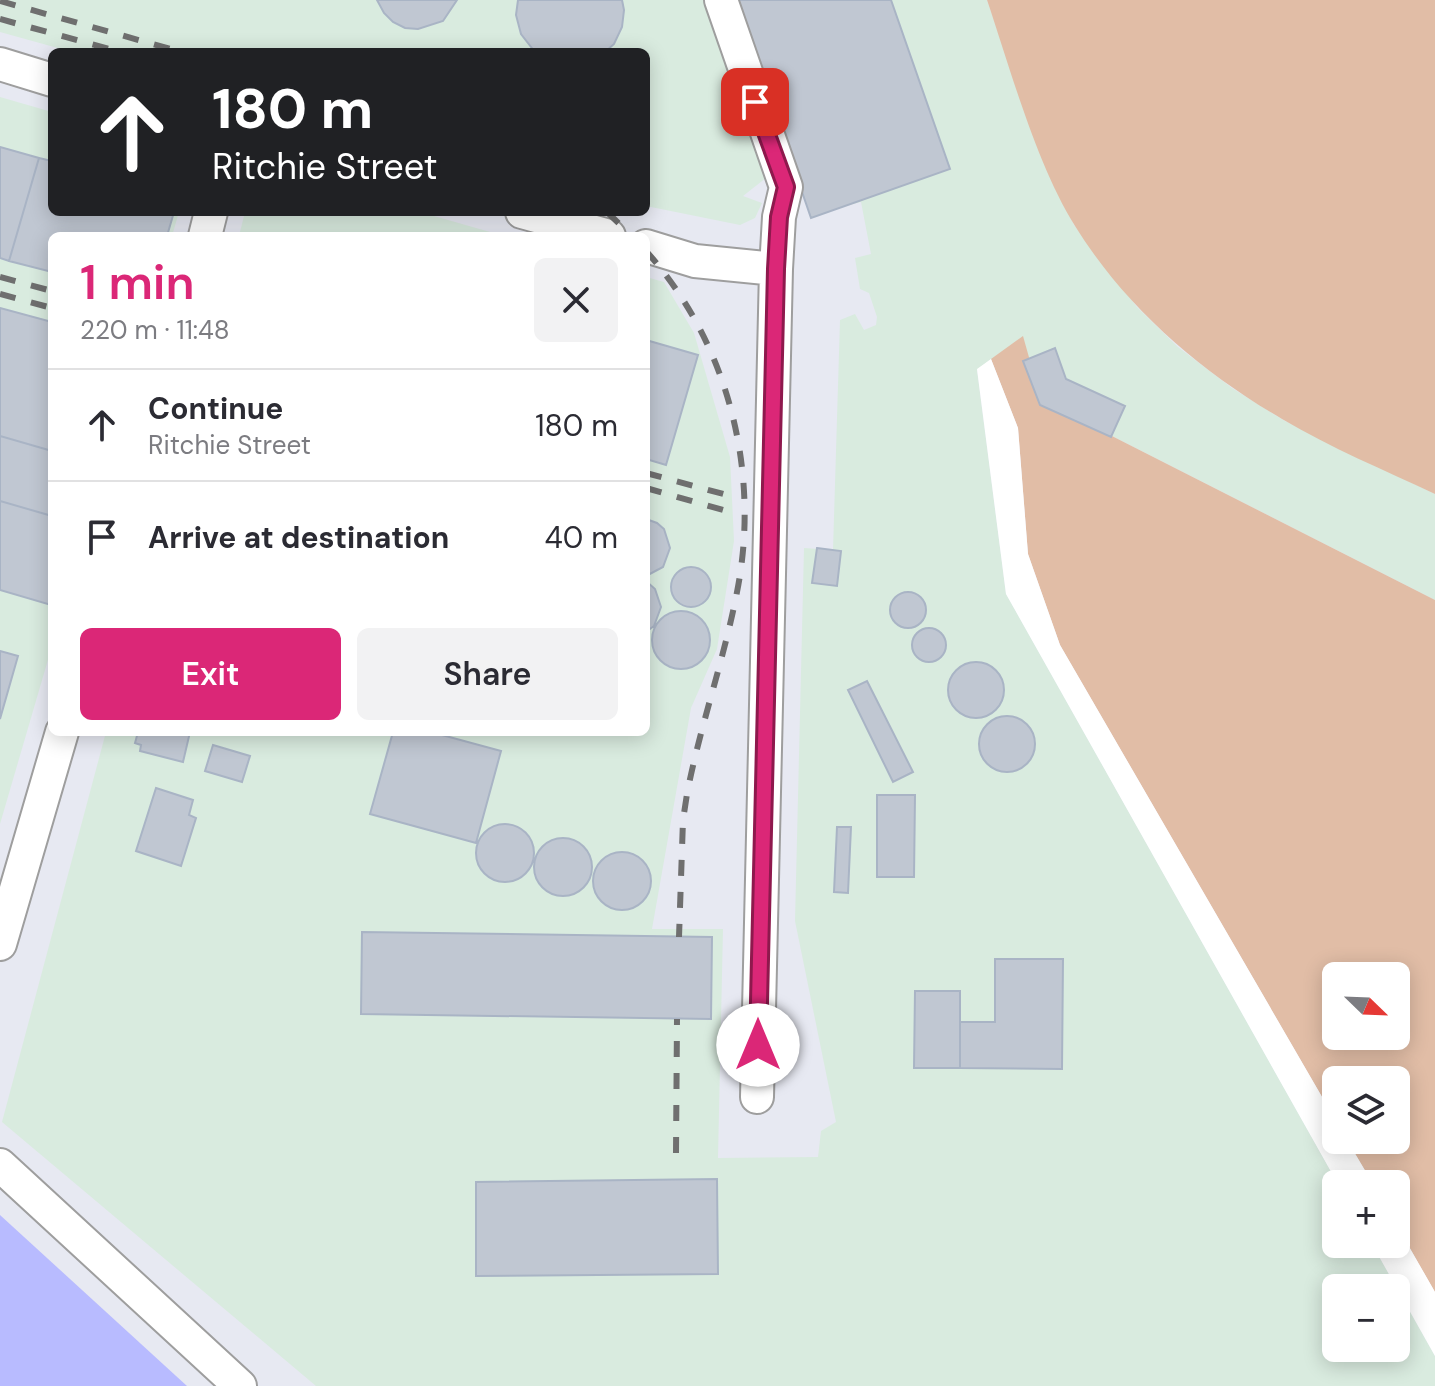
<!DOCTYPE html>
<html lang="en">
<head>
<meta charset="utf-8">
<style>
  body { margin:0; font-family:"DM Sans",sans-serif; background:#f2f2f3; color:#2b2b33; height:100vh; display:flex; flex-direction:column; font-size:30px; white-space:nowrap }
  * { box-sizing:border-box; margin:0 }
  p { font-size:26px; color:#7c7c81 }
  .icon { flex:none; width:44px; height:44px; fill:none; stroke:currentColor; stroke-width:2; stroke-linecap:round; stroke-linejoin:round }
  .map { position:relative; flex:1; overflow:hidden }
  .details { position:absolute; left:48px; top:232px; width:602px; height:504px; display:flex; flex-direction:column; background:#fff; border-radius:12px; box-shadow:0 4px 20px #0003 }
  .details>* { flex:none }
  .guide { position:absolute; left:48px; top:48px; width:602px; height:168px; border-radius:12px; box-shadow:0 4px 20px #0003; background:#202124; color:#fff; overflow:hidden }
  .needle { width:52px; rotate:113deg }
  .fabs { position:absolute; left:1322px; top:962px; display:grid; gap:16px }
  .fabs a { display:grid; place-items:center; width:88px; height:88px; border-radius:12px; background:#fff; box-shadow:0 4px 20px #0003; font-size:40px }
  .pin { position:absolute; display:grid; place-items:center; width:68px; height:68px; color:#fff; margin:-34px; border-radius:16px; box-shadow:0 4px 12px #0006 }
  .me { position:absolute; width:88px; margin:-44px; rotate:0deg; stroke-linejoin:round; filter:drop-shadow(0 0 6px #0008) }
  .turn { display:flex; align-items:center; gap:28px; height:168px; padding:0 32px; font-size:36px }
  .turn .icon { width:104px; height:104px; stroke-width:2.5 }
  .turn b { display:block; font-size:56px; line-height:68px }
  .round { display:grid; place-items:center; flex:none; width:84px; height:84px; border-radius:12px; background:#f2f2f3 }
  .summary { display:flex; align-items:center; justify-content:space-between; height:136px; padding:0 32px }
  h1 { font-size:48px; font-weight:600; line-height:60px; color:#db2777 }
  .action { display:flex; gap:16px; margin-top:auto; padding:16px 32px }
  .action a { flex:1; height:92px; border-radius:12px; background:#db2777; color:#fff; font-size:32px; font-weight:600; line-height:92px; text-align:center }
  .action a+a { background:#f2f2f3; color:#2b2b33 }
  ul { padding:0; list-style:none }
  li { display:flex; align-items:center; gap:24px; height:112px; padding:0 32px; border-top:2px solid #e1e1e2 }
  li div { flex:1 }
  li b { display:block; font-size:30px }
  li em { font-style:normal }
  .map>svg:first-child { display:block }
</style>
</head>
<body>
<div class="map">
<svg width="1435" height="1386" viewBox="0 0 1435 1386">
  <rect width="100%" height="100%" fill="#e7e9f2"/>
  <path fill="#d9ebdf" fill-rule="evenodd" d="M0,0H710L771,174L743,196L762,203L755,218L740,225L646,206V52H72L0,32Z
    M733,0H987L1046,168L1074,225L1137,307L1178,347L1232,388L1285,421L1435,494V600L1041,400L991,359L977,370L1006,594L1338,1184H1336V1244H1372L1435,1356V1386H316L2,1122L106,732H646V277L664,282L694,333L730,457L734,541L717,649L691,708L652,929H723L718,1158L818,1157L821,1131L836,1122L795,921L804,548L833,550L840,320L855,314L864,330L876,325L877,317L869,293L860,289L855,258L871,254L861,202L810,215ZM1336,1288H1396V1348H1336Z
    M0,97L52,112V212H179L172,236H52V646L0,824Z
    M245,212H420L504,236H239Z"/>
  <path fill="#b8bbff" d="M0,1215L187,1386H0Z"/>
  <path fill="#e1bda6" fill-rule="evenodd" d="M987,0H1435V494C1384,470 1331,448 1282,419C1200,371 1126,308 1075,226C1036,163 1011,71 987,0Z
    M1023,336L1041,400L1435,600V1292L1396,1224V1184H1373L1347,1140H1396V1080H1336V1121L1060,645L1028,554L1018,428L991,359ZM1336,976H1396V1036H1336Z"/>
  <path fill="#fff" d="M991,359L1018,428L1028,554L1060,645L1336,1121V1140H1347L1373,1184H1338L1006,594L977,369Z
    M1396,1224L1435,1292V1356L1372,1244H1396Z"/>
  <path fill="#c0c7d2" stroke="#a9b4c5" stroke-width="2" d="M377,0H457L443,21L418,29L405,28L393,22L384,13Z
    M518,0H622L624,10L622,27L614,44L605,52H535L521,34L516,15Z
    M736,0H891L950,169L811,218Z
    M0,147L39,158L9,261L0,258Z
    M39,158L52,161V212H174L167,236H52V272L9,261Z
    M0,308L52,322V451L0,436Z
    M646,340L698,355L666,465L646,459Z
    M1055,348L1066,379L1125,406L1111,437L1040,405L1023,361Z
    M0,436L52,451V516L0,501Z
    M0,501L52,516L51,605L0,590Z
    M646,519L657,523L664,529L670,548L663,567L646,576Z
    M817,548L841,551L837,586L812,583Z
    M671 587a20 20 0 1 1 40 0a20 20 0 1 1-40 0Z
    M646,581L655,589L661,607L654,626L646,632Z
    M890 610a18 18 0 1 1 36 0a18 18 0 1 1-36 0Z
    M652 640a29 29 0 1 1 58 0a29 29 0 1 1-58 0Z
    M912 645a17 17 0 1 1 34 0a17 17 0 1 1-34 0Z
    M0,651L18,656L0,719Z
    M948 690a28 28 0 1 1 56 0a28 28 0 1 1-56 0Z
    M867,681L913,772L893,782L848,690Z
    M979 744a28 28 0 1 1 56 0a28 28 0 1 1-56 0Z
    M138,732H190L183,762L140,751L141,745L135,743Z
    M393,732H431L501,751L476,843L370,814Z
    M213,745L250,756L242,782L205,771Z
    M156,788L193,800L189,815L196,818L181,866L136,851Z
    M877,795H915L914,877H877Z
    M476 853a29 29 0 1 1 58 0a29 29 0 1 1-58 0Z
    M837,827H851L848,893L834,892Z
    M534 867a29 29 0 1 1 58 0a29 29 0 1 1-58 0Z
    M593 881a29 29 0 1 1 58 0a29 29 0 1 1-58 0Z
    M362,932L712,937L711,1019L361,1014Z
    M995,959H1063L1062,1069L960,1068V1022H995Z
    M915,991H960V1068H914Z
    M717,1179L718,1274L476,1276V1182Z"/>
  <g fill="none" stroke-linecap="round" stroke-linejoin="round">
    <g stroke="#9e9e9e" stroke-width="36">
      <path id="minor" d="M721,0L786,187L779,217L776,269L757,1097
        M0,64L52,80
        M522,212L609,236
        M205,236L211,212
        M646,246L695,261L776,269
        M0,944L62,732
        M0,1165L240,1386"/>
    </g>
    <use href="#minor" stroke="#fff" stroke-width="32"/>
    <path stroke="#6f6f6f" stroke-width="6" stroke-dasharray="16 16" stroke-linecap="butt" d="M0,1L181,52
      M0,19L120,52
      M607,212L632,236
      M646,251C728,342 761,472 737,592C724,660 700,726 687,794L683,820L679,937
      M0,277L52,291
      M0,294L52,308
      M646,473L727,495
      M646,488L723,510
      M676,1153L677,1019"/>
  </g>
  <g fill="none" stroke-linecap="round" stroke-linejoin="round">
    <g stroke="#8e194d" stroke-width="20">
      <path id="route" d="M755,102L786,187L779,217L776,269L758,1045"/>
    </g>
    <use href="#route" stroke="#db2777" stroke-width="14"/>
  </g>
</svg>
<div class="fabs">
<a><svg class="needle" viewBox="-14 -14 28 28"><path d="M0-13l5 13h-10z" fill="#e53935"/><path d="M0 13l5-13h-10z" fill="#7c7c81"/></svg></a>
<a><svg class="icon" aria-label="layers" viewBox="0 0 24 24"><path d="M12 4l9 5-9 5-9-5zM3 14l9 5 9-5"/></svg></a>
<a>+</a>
<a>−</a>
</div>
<div class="pin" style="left:755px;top:102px;background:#d93025"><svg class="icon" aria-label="arrive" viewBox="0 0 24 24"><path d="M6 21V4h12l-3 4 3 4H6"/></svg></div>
<svg class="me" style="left:758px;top:1045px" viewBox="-20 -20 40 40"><circle r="19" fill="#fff"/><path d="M0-13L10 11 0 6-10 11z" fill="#db2777"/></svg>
<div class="guide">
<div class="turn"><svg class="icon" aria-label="ahead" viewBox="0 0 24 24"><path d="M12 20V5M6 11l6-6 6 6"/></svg><div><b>180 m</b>Ritchie Street</div></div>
</div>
<section class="details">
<div class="summary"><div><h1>1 min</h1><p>220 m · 11:48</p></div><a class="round"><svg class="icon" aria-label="close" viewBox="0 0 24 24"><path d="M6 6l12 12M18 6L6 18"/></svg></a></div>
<ul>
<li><svg class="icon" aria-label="ahead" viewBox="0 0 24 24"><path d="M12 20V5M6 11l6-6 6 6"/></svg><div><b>Continue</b><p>Ritchie Street</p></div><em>180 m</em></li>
<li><svg class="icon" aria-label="arrive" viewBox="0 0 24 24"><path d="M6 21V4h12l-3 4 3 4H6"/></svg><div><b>Arrive at destination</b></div><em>40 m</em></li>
</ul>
<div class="action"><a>Exit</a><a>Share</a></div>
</section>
</div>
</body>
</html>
